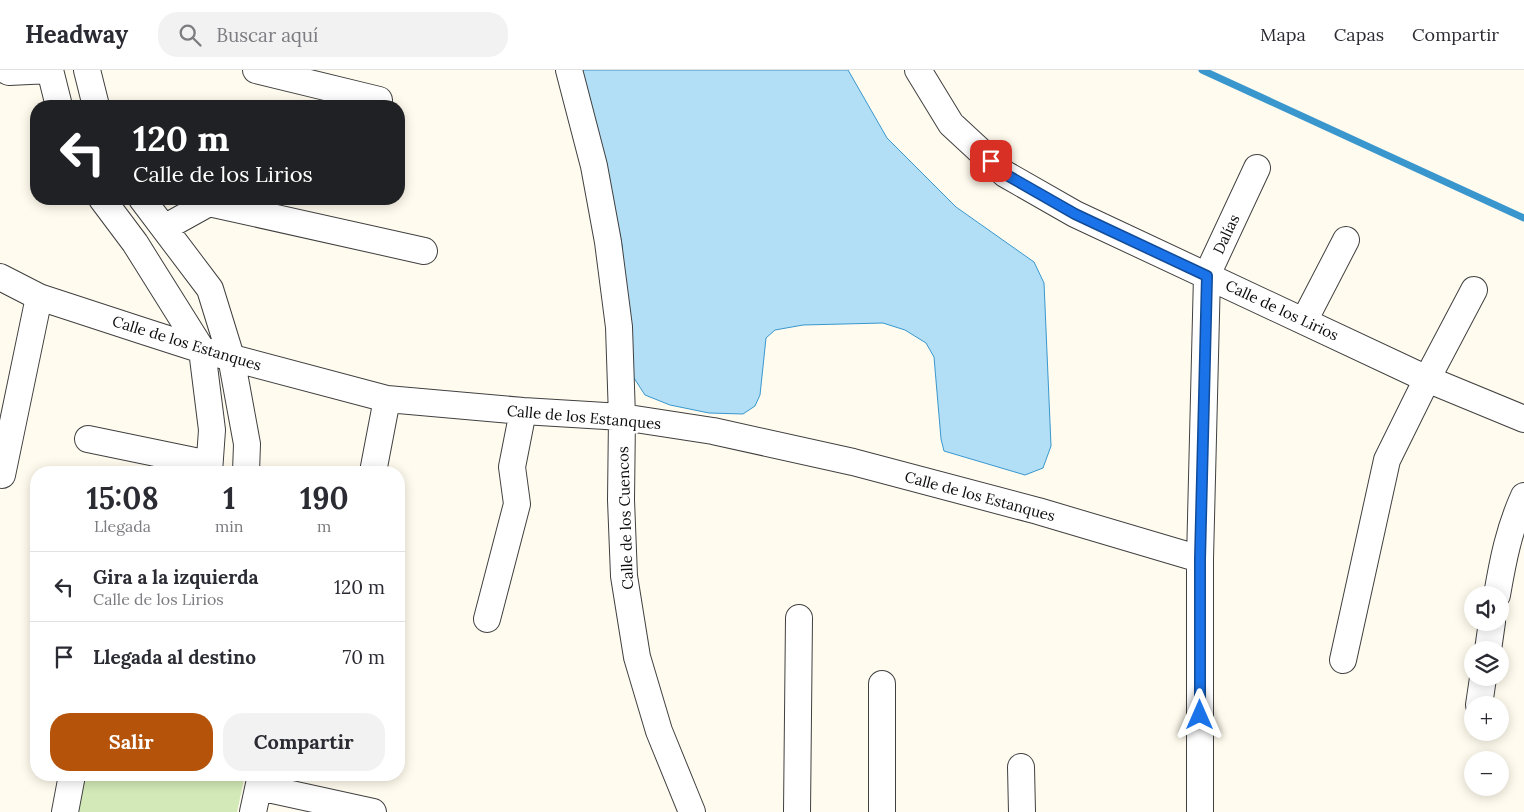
<!DOCTYPE html>
<html lang="es">
<head>
<meta charset="utf-8">
<style>
  body { margin:0; font-family:Lora,serif; background:#f2f2f3; color:#2b2b33; height:100vh; display:flex; flex-direction:column; font-size:19px; white-space:nowrap }
  * { box-sizing:border-box; margin:0 }
  p { font-size:16px; color:#7c7c81 }
  .icon { flex:none; width:28px; height:28px; fill:none; stroke:currentColor; stroke-width:2; stroke-linecap:round; stroke-linejoin:round }
  .map { position:relative; flex:1; overflow:hidden }
  .side { position:absolute; left:30px; top:396px; width:375px; height:315px; display:flex; flex-direction:column; background:#fff; border-radius:20px; box-shadow:0 2px 12px #0003 }
  .side>* { flex:none }
  .guide { position:absolute; left:30px; top:30px; width:375px; height:105px; border-radius:20px; box-shadow:0 2px 12px #0003; background:#202124; color:#fff; overflow:hidden }
  .buttons { position:absolute; left:1464px; top:516px; display:grid; gap:10px }
  .buttons a { display:grid; place-items:center; width:45px; height:45px; border-radius:50%; background:#fff; box-shadow:0 2px 12px #0003; font-size:25px }
  .pin { position:absolute; display:grid; place-items:center; width:42px; height:42px; color:#fff; margin:-21px; border-radius:10px; box-shadow:0 2px 8px #0006 }
  .me { position:absolute; width:55px; margin:-28px; rotate:0deg; stroke-linejoin:round; filter:drop-shadow(0 0 4px #0008) }
  .turn { display:flex; align-items:center; gap:18px; height:105px; padding:0 20px; font-size:22px }
  .turn .icon { width:65px; height:65px; stroke-width:2.5 }
  .turn b { display:block; font-size:35px; line-height:42px }
  .eta { display:flex; justify-content:space-evenly; align-items:center; height:85px; text-align:center }
  .eta b { font-size:30px; font-weight:700; line-height:35px }
  .primary-button { display:flex; gap:10px; margin-top:auto; padding:10px 20px }
  .primary-button a { flex:1; height:58px; border-radius:20px; background:#b45309; color:#fff; font-size:20px; font-weight:700; line-height:58px; text-align:center }
  .primary-button a+a { background:#f2f2f3; color:#2b2b33 }
  ul { padding:0; list-style:none }
  li { display:flex; align-items:center; gap:15px; height:70px; padding:0 20px; border-top:1px solid #e1e1e2 }
  li div { flex:1 }
  li b { display:block; font-size:19px }
  li em { font-style:normal }
  header { display:flex; align-items:center; gap:30px; box-sizing:border-box; height:70px; padding:0 25px; background:#fff; border-bottom:1px solid #e1e1e2 }
  header strong { font-size:24px }
  nav { display:flex; gap:28px; margin-inline-start:auto; font-size:18px }
  .search { width:350px; height:45px; background:#f2f2f3; display:flex; align-items:center; gap:12px; box-sizing:border-box; padding:0 18px; border-radius:20px; color:#7c7c81; font-size:19px }
  .map>svg:first-child { display:block }
</style>
</head>
<body>
<header>
<strong>Headway</strong>
<div class="search"><svg class="icon" aria-label="search" viewBox="0 0 24 24"><circle cx="10" cy="10" r="6"/><path d="M15 15l6 6"/></svg>Buscar aquí</div>
<nav><a>Mapa</a><a>Capas</a><a>Compartir</a></nav>
</header>
<div class="map">
<svg width="1524" height="742" viewBox="0 0 1524 742">
  <rect width="100%" height="100%" fill="#fffbee"/>
  <path fill="#d3e9b7" d="M86,705H245L237,742H77Z"/>
  <path fill="#b2dff6" stroke="#3997ce" d="M580,0H848L887,68L956,137L1034,192L1044,213L1051,376L1043,398L1025,405L944,381L941,369L934,287L926,273L905,260L883,253L803,255L775,260L766,268L760,325L755,336L743,344L709,343L670,335L645,325L632,305L622,175L606,95Z"/>
  <g fill="none" stroke-linecap="round" stroke-linejoin="round">
    <path stroke="#3997ce" stroke-width="7" d="M1202,0L1524,148"/>
    <g stroke="#404040" stroke-width="28">
      <path id="minor" d="M5,0L9,2L50,0
        M50,0L59,36
        M87,0L96,36
        M256,0L379,30
        M569,0L594,96L608,172L619,257L622,347L621,430L624,506L637,587L659,661L692,742
        M918,0L951,54L1005,104L1075,144L1427,309L1524,349
        M102,129L135,173L202,280L212,360L209,402
        M142,129L210,219L231,287L247,374L246,402
        M164,158L209,133L424,181
        M0,207L39,227L140,260L202,280L387,329L523,341L622,347L713,361L853,392L1038,441L1200,489
        M1304,251L1346,170
        M88,369L209,394
        M373,402L387,329
        M2,405L39,227
        M1497,525C1503,490 1509,459 1524,426
        M487,549L517,434L512,397L523,341
        M1488,580L1492,552
        M1343,590L1387,390L1427,309L1474,220
        M1479,635L1483,608
        M1021,697L1022,742
        M259,717L373,742
        M65,742L72,705
        M253,742L261,705
        M797,742L799,548
        M882,742V614
        M1200,742V489L1207,205L1257,98"/>
    </g>
    <use href="#minor" stroke="#fff" stroke-width="26"/>
  </g>
  <g fill="none" stroke-linecap="round" stroke-linejoin="round">
    <g stroke="#114b97" stroke-width="12">
      <path id="route" d="M991,91L1005,104L1075,144L1207,206L1200,489V645"/>
    </g>
    <use href="#route" stroke="#1a73e8" stroke-width="9"/>
  </g>
  <g text-anchor="middle" dominant-baseline="central" stroke-width="5" stroke-linejoin="round" paint-order="stroke">
    <g font-size="15" fill="#0d0d0d" stroke="#fff">
      <text transform="translate(1226 164) rotate(-65)">Dalías</text>
      <text transform="translate(1282 240) rotate(25)">Calle de los Lirios</text>
      <text transform="translate(187 273) rotate(17)">Calle de los Estanques</text>
      <text transform="translate(584 347) rotate(5)">Calle de los Estanques</text>
      <text transform="translate(980 426) rotate(15)">Calle de los Estanques</text>
      <text transform="translate(625 448) rotate(-92)">Calle de los Cuencos</text>
    </g>
  </g>
</svg>
<div class="buttons">
<a><svg class="icon" aria-label="sound" viewBox="0 0 24 24"><path d="M4 9h4l5-4v14l-5-4H4zM17 9q2 3 0 6"/></svg></a>
<a><svg class="icon" aria-label="layers" viewBox="0 0 24 24"><path d="M12 4l9 5-9 5-9-5zM3 14l9 5 9-5"/></svg></a>
<a>+</a>
<a>−</a>
</div>
<div class="pin" style="left:991px;top:91px;background:#d93025"><svg class="icon" aria-label="arrive" viewBox="0 0 24 24"><path d="M6 21V4h12l-3 4 3 4H6"/></svg></div>
<svg class="me" style="left:1200px;top:645px" viewBox="-20 -20 40 40"><path d="M0-17L14 15 0 8-14 15z" fill="#1a73e8" stroke="#fff" stroke-width="4"/></svg>
<div class="guide">
<div class="turn"><svg class="icon" aria-label="left" viewBox="0 0 24 24"><path d="M17 20v-9H6M10 6l-5 5 5 5"/></svg><div><b>120 m</b>Calle de los Lirios</div></div>
</div>
<section class="side">
<div class="eta">
<div><b>15:08</b><p>Llegada</p></div>
<div><b>1</b><p>min</p></div>
<div><b>190</b><p>m</p></div>
</div>
<ul>
<li><svg class="icon" aria-label="left" viewBox="0 0 24 24"><path d="M17 20v-9H6M10 6l-5 5 5 5"/></svg><div><b>Gira a la izquierda</b><p>Calle de los Lirios</p></div><em>120 m</em></li>
<li><svg class="icon" aria-label="arrive" viewBox="0 0 24 24"><path d="M6 21V4h12l-3 4 3 4H6"/></svg><div><b>Llegada al destino</b></div><em>70 m</em></li>
</ul>
<div class="primary-button"><a>Salir</a><a>Compartir</a></div>
</section>
</div>
</body>
</html>
